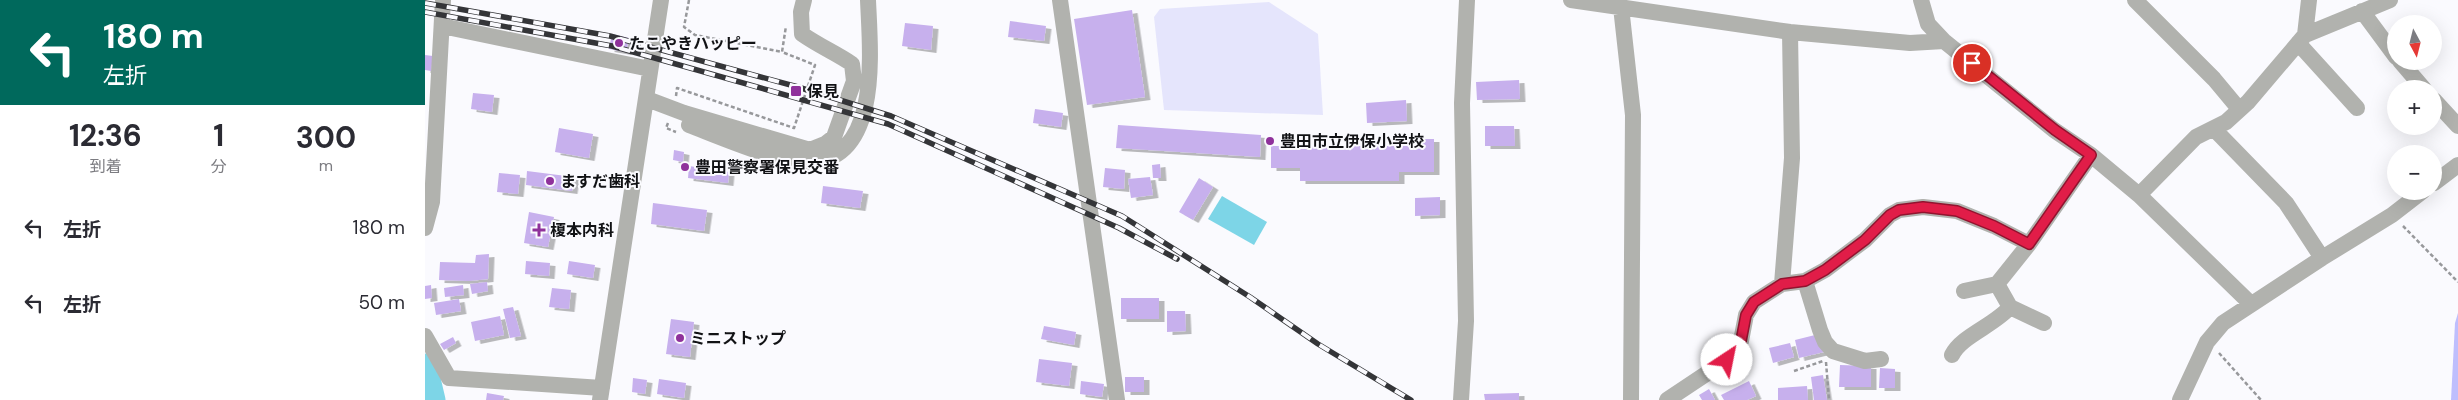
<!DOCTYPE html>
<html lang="ja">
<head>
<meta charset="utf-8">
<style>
  body { margin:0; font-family:"DM Sans","Noto Sans JP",sans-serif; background:#f7f7f7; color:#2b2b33; height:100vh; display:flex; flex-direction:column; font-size:19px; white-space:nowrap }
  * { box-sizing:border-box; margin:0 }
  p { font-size:16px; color:#7c7c81 }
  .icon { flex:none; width:28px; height:28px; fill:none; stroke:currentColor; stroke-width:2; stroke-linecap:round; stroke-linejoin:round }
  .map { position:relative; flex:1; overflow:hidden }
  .side { display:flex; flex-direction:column; background:#fff; width:425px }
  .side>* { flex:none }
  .top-card { background:#00695c; color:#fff; overflow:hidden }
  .needle { width:32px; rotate:173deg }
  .controls { position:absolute; left:1962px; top:15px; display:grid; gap:10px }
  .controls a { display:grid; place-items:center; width:55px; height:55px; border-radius:50%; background:#fff; box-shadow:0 5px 20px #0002; font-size:25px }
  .pin { position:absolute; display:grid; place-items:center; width:42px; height:42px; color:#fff; margin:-21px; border:2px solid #fff; border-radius:50%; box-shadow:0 1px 5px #0007 }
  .me { position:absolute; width:55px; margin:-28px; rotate:34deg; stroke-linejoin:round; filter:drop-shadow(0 0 4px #0008) }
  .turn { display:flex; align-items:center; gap:18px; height:105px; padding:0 20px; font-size:22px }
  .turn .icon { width:65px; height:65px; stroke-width:2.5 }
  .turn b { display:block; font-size:35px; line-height:42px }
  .eta { display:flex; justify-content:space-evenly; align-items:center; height:85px; text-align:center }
  .eta b { font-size:30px; font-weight:700; line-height:35px }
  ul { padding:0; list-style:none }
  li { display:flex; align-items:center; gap:15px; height:75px; padding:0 20px }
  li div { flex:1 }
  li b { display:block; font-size:19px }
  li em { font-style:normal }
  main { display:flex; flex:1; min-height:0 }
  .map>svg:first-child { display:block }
</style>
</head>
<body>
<main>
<section class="side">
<div class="top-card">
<div class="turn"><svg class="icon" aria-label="left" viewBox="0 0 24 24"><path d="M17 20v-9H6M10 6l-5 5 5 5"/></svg><div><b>180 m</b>左折</div></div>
</div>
<div class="eta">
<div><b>12:36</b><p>到着</p></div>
<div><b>1</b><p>分</p></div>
<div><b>300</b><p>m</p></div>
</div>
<ul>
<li><svg class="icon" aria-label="left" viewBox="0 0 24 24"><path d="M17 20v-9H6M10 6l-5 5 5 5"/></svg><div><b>左折</b></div><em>180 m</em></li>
<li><svg class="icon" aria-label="left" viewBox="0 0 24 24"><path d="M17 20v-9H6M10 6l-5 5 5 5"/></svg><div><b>左折</b></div><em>50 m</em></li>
</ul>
</section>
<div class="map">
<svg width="2033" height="400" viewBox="0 0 2033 400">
  <defs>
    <filter id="shadow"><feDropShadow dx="5.5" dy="3" stdDeviation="0" flood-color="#0004"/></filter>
  </defs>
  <rect width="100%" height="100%" fill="#fafafe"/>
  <path fill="#e5e5fc" d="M844,2L893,34L898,115L739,110L729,17L735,9Z"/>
  <path fill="#bebefd" d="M2033,313V400H2026L2030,323Z"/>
  <path fill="#7dd5e7" d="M797,196L842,222L829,245L783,219Z"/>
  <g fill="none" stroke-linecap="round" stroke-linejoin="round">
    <path stroke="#7dd5e7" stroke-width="25" d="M0,366L8,400"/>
  </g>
  <path fill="#c7b0ed" filter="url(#shadow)" d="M707,10L720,97L662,105L649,19Z
    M585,21L621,26L619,41L583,37Z
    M480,23L508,26L506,50L477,46Z
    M187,34L204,38L201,52L184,49Z
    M0,55L8,56L6,71L0,70Z
    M1094,80L1095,99L1052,100L1051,82Z
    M48,93L69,95L67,112L46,109Z
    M981,100L982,121L942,123L941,103Z
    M610,109L638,113L636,127L608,123Z
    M693,125L836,135L835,157L691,148Z
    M1060,126H1089L1090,146H1060Z
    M134,128L168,134L164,158L130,152Z
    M977,139H1009V172H974V181H875V168H846V146H977Z
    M249,150L259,152L258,162L248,160Z
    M735,164L736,178H728L727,165Z
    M264,166L304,172L303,183L263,178Z
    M680,168L700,170L699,189L678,187Z
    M102,171L149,177L147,191L101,185Z
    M74,173L95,175L93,194L72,192Z
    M725,177L728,195L706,198L703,179Z
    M774,178L788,187L768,220L754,212Z
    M398,186L438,191L435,208L396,203Z
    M1015,197V215L990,216V198Z
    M228,203L282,210L279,231L226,224Z
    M104,212L129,217L123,247L99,243Z
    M64,254L63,279L44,281L14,280L15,262L50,263L51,255Z
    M101,261L125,263L124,276L100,274Z
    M144,261L170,265L168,278L142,274Z
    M62,282L63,291L47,294L45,284Z
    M6,285L7,298L0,299V286Z
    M38,285L39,295L20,297L19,288Z
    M127,288L146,290L144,309L124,307Z
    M696,298H734V319H696Z
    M34,299L36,311L11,315L9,303Z
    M88,307L96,336L85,338L78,309Z
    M742,311H760L761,331L742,332Z
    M75,316L79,335L50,341L46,322Z
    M246,319L269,322L265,357L241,354Z
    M619,326L651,332L649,345L616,339Z
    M1394,334L1399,352L1374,358L1370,340Z
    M28,337L31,343L19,350L15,344Z
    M1365,343L1369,357L1348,363L1344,348Z
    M614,359L647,363L644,386L611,382Z
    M1415,365L1446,366V387H1414Z
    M1455,368L1470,369V388H1454Z
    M1398,375L1402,400H1389L1386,377Z
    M700,377H719V392H700Z
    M208,378L222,380L220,394L207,392Z
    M234,379L261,383L259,398L232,394Z
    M656,381L679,384L677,397L655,394Z
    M1324,381L1331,396L1322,400H1299L1296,395Z
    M1382,386L1383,400H1353V388Z
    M1284,389L1290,400H1277L1274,395Z
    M62,393L79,396L78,400H61Z
    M1094,393V400H1060L1059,394Z"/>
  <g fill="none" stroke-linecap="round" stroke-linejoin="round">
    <path stroke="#97989b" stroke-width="2.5" stroke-dasharray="4 2.5" stroke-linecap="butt" d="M264,0L259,27L270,35L357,52
      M251,96L252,88L369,128L390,65L357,52L361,26
      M243,123L241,128L251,132
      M1978,226L2033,282
      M1794,353L1836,400
      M1401,362L1404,400
      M1369,371L1398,361"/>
    <path stroke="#b1b2ae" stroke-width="16" d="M635,0L692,400
      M1146,0L1365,32L1485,43L1519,41
      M1496,0L1503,24L1519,41L1629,130L1666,155L1714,195L1826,304
      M1710,0L1789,79L1814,109
      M1196,7L1208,115L1206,400
      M1937,11L1971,57
      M17,26L225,69
      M1880,35L1884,0
      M1873,43L1932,108
      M1975,61L1999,89
      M222,99L259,113L385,150L400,144L409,137L429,81L427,64C411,53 394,46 377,34L376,12L379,0
      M2009,100L2033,126
      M264,125C293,136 355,163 384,162C457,160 445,50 443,0
      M1789,129L1861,203L1897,258
      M2009,183L2033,165
      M1714,195L1771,137L1801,122L1823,102L1880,35L1965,0
      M0,228L7,202L18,0
      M1380,281L1395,330L1400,342L1408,351L1440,361L1456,359
      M1357,284L1367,158L1365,32
      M1572,284L1585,307L1619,323
      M1539,291L1572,284L1604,244
      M0,336L24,378L177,388
      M1527,355C1536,336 1570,325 1585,307
      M175,400L236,0
      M1036,400L1041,321L1037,103L1042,0
      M1242,400L1302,360L1316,341L1321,315L1329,302L1357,284L1380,281L1400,270L1440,240L1465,215L1474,210L1498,207L1532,211L1569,226L1604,244L1666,155
      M1755,400L1782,342L1798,323L1897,258L1967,215L1998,191"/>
    <g stroke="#343538" stroke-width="5.5">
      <path id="rail" d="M0,3L185,36L373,87L466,116L697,216L825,297L893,344L986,400
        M0,12L187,46L463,124L694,228L752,259"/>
    </g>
    <use href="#rail" stroke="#fafafe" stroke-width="4" stroke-dasharray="11" stroke-linecap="butt"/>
  </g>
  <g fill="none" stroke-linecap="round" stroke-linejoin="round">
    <g stroke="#92132f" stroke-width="12">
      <path id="route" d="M1302,360L1316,341L1321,315L1329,302L1357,284L1380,281L1400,270L1440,240L1465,215L1474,210L1498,207L1532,211L1569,226L1604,244L1666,155L1630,130L1547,63"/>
    </g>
    <use href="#route" stroke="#e11d48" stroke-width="9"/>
  </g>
  <g fill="#8f319b" stroke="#fafafe" stroke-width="2">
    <circle cx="194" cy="43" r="5"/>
    <rect x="365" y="85" width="12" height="12" rx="2.5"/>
    <circle cx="845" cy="141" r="5"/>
    <circle cx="260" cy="167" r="5"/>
    <circle cx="125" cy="181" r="5"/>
    <path d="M111.5 222.5h5v5h5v5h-5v5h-5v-5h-5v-5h5z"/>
    <circle cx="255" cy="338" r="5"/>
  </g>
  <g text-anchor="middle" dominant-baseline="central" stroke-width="4" stroke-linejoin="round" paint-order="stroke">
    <g font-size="16" font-weight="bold" fill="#111215" stroke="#fafafe" text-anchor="start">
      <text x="204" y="43">たこやきハッピー</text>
      <text x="382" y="91">保見</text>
      <text x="855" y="141">豊田市立伊保小学校</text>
      <text x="270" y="167">豊田警察署保見交番</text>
      <text x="135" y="181">ますだ歯科</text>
      <text x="125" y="230">榎本内科</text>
      <text x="265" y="338">ミニストップ</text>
    </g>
  </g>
</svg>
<div class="controls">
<a><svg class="needle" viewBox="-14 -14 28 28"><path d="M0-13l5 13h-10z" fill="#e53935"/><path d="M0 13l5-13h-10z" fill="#7c7c81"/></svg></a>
<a>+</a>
<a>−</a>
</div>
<div class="pin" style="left:1547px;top:63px;background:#d93025"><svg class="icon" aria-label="arrive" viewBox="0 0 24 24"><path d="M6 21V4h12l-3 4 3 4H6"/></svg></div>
<svg class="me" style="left:1302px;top:360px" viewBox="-20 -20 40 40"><circle r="19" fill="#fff"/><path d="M0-13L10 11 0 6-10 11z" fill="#e11d48"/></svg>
</div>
</main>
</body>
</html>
